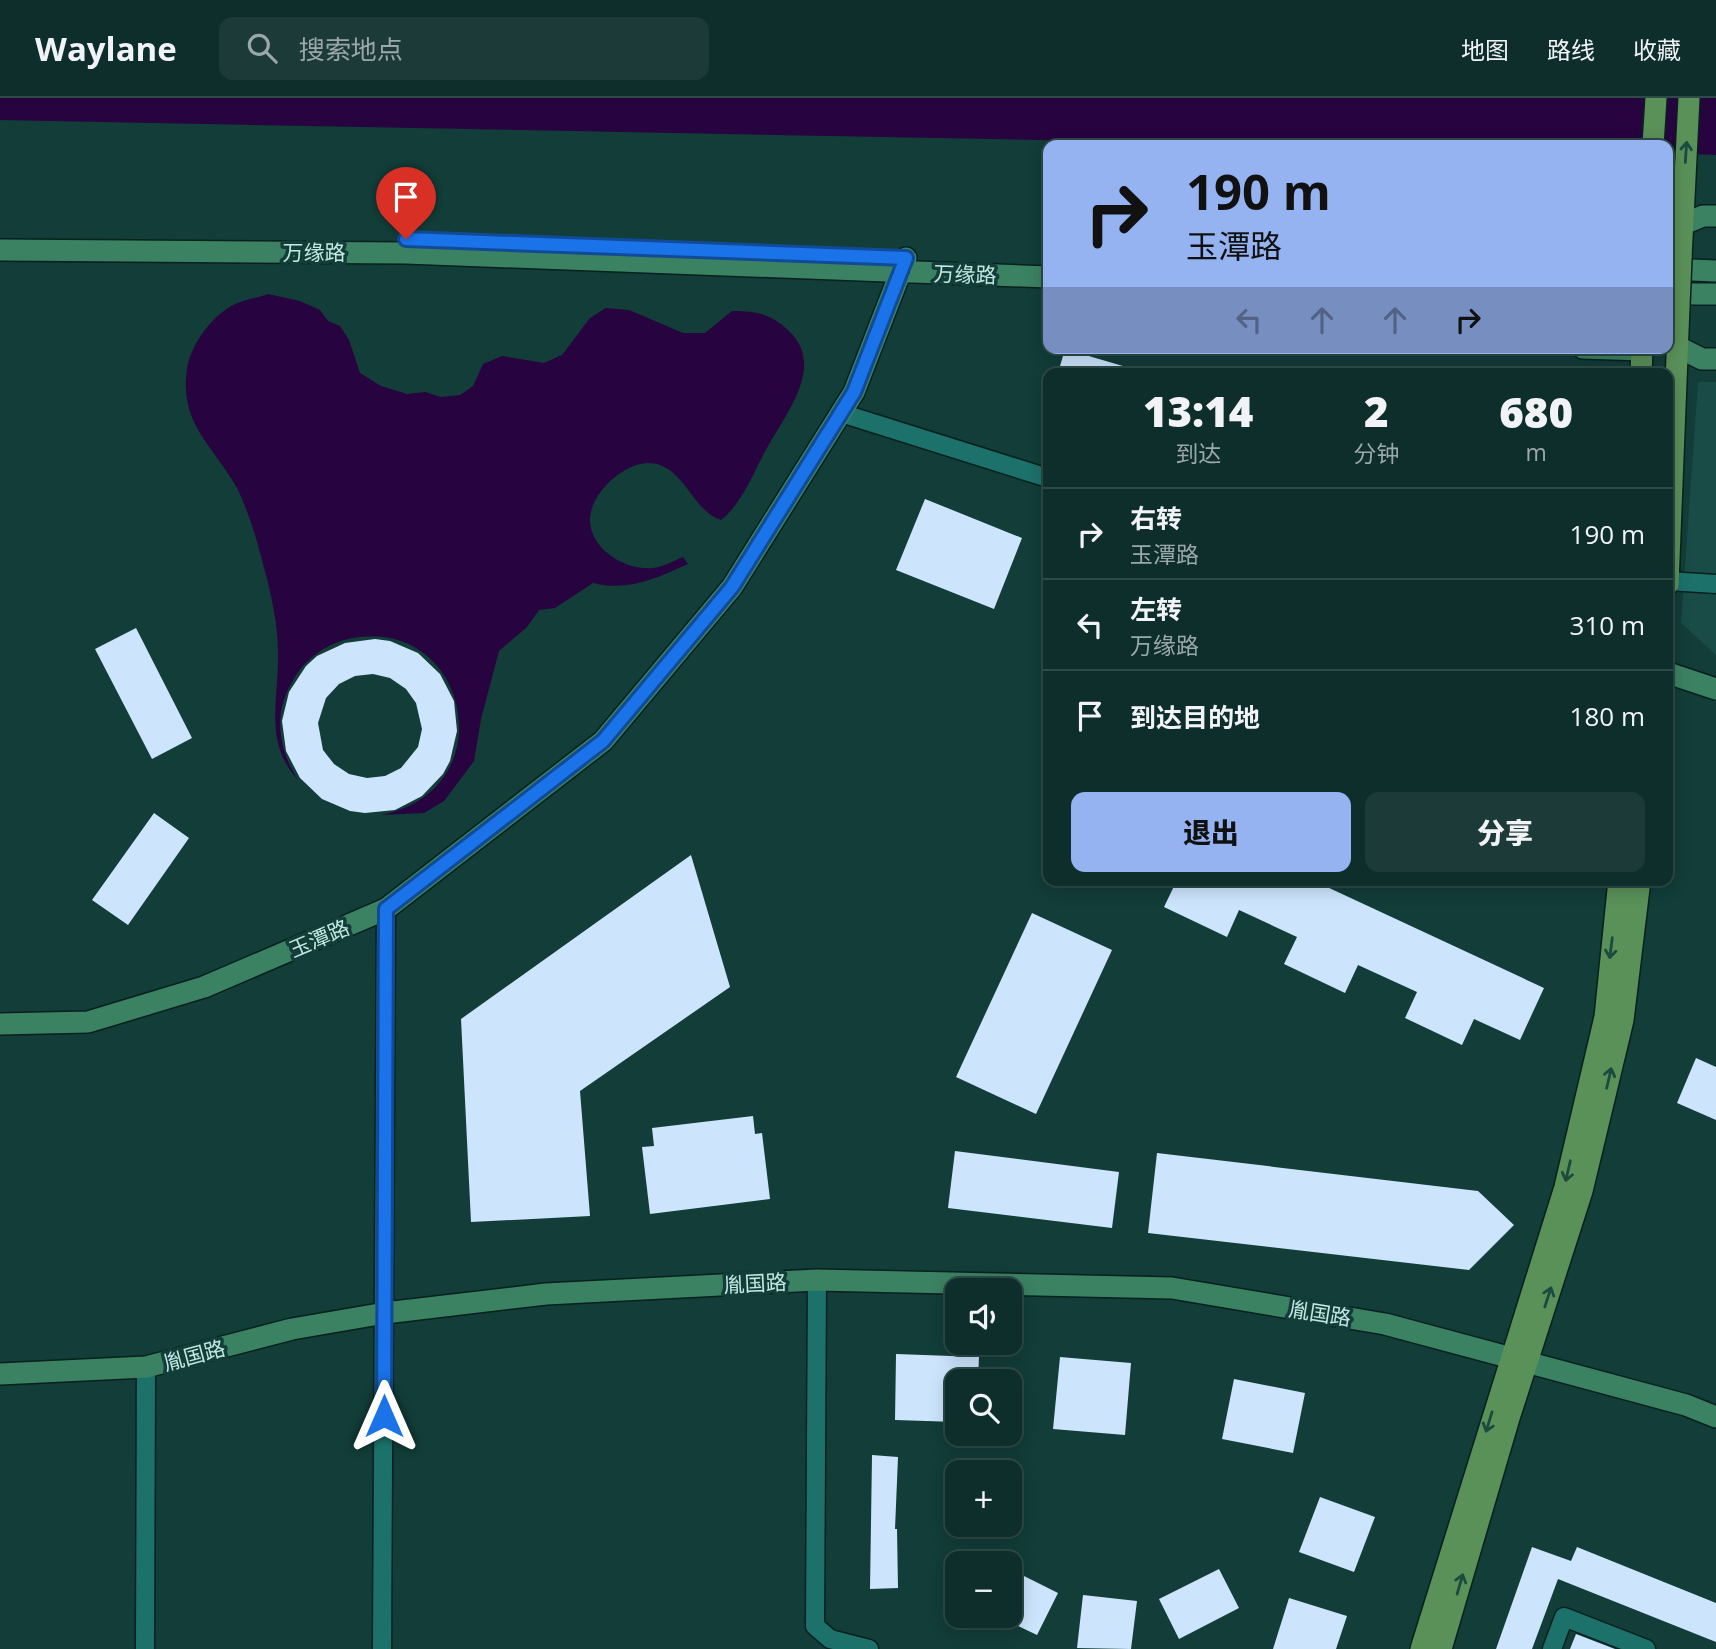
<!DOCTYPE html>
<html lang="zh">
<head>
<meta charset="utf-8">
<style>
  body { margin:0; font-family:"Open Sans","Noto Sans SC",sans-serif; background:#1c3a37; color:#f1f3f6; height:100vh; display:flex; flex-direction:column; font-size:26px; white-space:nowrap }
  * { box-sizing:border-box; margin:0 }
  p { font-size:23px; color:#9ba8a9 }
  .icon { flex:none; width:38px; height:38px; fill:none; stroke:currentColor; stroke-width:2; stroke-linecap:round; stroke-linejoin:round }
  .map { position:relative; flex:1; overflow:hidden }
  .details { position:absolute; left:1043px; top:270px; width:630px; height:518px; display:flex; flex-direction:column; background:#0e2e2b; border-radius:14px; box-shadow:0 4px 18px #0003,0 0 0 2px #2e4a47 }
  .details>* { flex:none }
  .top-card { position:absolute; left:1043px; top:42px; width:630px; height:214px; border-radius:14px; box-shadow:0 4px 18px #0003,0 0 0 2px #2e4a47; background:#95b2f1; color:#111; overflow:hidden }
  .tools { position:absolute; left:945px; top:1180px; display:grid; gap:14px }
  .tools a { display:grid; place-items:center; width:77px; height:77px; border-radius:14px; background:#0e2e2b; box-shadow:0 4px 18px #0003,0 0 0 2px #2e4a47; font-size:35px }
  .pin { position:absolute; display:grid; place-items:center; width:60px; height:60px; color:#fff; margin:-72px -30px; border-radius:50% 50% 50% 0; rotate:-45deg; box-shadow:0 0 7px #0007 }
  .pin .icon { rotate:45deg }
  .me { position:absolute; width:77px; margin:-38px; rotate:0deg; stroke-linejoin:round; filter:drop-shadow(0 0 5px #0008) }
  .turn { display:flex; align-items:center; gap:24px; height:147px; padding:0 28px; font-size:32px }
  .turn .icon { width:91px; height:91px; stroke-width:2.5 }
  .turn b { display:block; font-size:49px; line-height:60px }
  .lanes { display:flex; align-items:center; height:66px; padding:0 28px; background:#0003; justify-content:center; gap:35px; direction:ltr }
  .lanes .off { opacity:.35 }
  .eta { display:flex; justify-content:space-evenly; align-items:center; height:119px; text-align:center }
  .eta b { font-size:42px; font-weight:800; line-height:49px }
  .primary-button { display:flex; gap:14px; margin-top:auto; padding:14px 28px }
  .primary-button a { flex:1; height:80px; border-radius:14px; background:#95b2f1; color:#111; font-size:28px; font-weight:800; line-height:80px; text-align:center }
  .primary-button a+a { background:#1c3a37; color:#f1f3f6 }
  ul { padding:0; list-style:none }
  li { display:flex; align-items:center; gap:21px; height:91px; padding:0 28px; border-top:2px solid #2e4a47 }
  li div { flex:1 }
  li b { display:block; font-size:26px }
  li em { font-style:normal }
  header { display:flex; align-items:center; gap:42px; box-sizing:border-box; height:98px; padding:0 35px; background:#0e2e2b; border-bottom:2px solid #2e4a47 }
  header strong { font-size:33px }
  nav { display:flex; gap:38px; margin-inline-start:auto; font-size:24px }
  .search { width:490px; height:63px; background:#1c3a37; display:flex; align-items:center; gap:18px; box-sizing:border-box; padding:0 24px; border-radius:14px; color:#9ba8a9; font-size:26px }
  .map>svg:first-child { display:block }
</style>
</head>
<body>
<header>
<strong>Waylane</strong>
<div class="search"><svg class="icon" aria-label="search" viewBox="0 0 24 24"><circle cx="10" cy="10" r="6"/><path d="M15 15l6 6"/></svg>搜索地点</div>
<nav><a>地图</a><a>路线</a><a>收藏</a></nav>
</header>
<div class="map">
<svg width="1716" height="1551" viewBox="0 0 1716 1551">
  <rect width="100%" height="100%" fill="#123d39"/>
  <path fill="#194c47" d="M1698,284H1716V557L1681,525Z"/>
  <path fill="#27033f" d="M0,0H1716V57L1668,55V47H1301L0,22Z
    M268,196L300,203L320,212L328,223L340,228L349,242L360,275L381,288L407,296L425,294L441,299L460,297L473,288L483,266L502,258L544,265L562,257L590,220L606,210L629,212L683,235H705L732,213C757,213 772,216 790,234C825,269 786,315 767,350C754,373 742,406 721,422C691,413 684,364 647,365C622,366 589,397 590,423C591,452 626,473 653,470C662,469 674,463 683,459L688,466C657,480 628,494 593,485L555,510L539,512L527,529L499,553L481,621L474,663L444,703L424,715L381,717C508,692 468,514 348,541C323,547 302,564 291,586C273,618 279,652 298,682C263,643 279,603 278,555C278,525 271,495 263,466C257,442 248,412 237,390C213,347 179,326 187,271C191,246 211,219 233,207C243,202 257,200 268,196Z"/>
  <path fill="#cce5fd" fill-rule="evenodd" d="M1065,251L1133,271L1132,275H1058Z
    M925,401L1022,440L994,511L896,472Z
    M136,530L192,640L152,661L95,551Z
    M375,541L390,543L418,555L440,576L454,603L457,633L450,663L443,676L422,698L395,712L365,715L350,713L322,701L300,680L286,653L282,623L289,594L306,568L317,558L345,545ZM373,576L390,580L406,591L416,605L422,631L418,649L401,670L385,678L367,680L349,676L334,666L323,652L318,625L326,600L339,586L355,578Z
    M154,715L189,740L128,827L92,802Z
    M691,757L730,889L580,993L590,1118L471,1124L461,921Z
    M1177,782H1312L1544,890L1520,942L1474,921L1462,947L1405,920L1417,894L1358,867L1345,895L1284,866L1297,839L1239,812L1227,839L1164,809Z
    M1032,815L1112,852L1036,1016L956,979Z
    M1696,960L1716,969V1022L1677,1005Z
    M753,1018L755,1036L762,1035L770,1101L650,1116L642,1049L654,1048L652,1030Z
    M955,1053L1119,1074L1112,1130L948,1110Z
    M1157,1055L1478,1093L1514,1127L1469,1172L1148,1135Z
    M896,1256L979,1259L978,1283H957V1324L895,1322Z
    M1060,1259L1131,1265L1125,1337L1053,1331Z
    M1234,1281L1305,1295L1293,1355L1222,1341Z
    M872,1357L898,1359L895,1431H897L898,1490L870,1491Z
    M1320,1399L1375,1419L1354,1474L1299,1454Z
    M1532,1449L1571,1463L1577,1449L1716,1505V1544L1558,1481L1532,1551H1496Z
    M1010,1471L1058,1495L1037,1537L1010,1524Z
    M1219,1471L1239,1510L1179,1541L1159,1501Z
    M1083,1497L1137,1503L1131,1551L1077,1550Z
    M1289,1500L1347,1518L1336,1551H1273Z
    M1576,1536L1615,1551H1570Z"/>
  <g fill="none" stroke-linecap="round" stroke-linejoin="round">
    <g stroke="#08211f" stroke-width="21">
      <path id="street" d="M841,315L1048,380
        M1668,483L1716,486
        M817,1182L815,1528L830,1541L869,1551
        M145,1551L146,1269
        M382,1551L386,811
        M1552,1551L1564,1519L1646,1551"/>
    </g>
    <g stroke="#08211f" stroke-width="24">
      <path id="secondary" d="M1681,127L1703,118H1716
        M0,152L406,155L1048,179
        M1668,171L1716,173
        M1668,196H1716
        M1583,250L1642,252
        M1680,250L1702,261H1716
        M1668,575L1716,591
        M0,926L88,924L204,889L386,811L603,643L732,489L854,294L906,160
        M0,1276L146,1269L292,1231L385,1215L546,1196L817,1182L1172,1190L1385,1226L1686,1307L1716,1319"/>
    </g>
    <g stroke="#08211f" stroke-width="24">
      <path id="primary" d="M1653,47L1656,0
        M1681,160L1689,0
        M1641,275L1642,250
        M1668,486L1679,208
        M1421,1551L1565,1089L1605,919L1619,782
        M1441,1551L1509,1320L1582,1093L1623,922L1640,782"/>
    </g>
    <use href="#street" stroke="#1c726b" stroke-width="18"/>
    <use href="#secondary" stroke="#3b8262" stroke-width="21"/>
    <use href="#primary" stroke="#5a9159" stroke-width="21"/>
    <g stroke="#08211f" stroke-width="24" stroke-linecap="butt">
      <path id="primary-bridge" d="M1679,208L1681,160"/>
    </g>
    <use href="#primary-bridge" stroke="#5a9159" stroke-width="21"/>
  </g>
  <defs><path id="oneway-shaft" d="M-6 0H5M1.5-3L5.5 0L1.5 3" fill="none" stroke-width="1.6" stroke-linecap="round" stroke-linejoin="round" transform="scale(1.75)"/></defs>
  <g stroke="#1d4a3e">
    <use href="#oneway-shaft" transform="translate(1686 54) rotate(-86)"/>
    <use href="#oneway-shaft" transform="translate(1611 850) rotate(97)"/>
    <use href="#oneway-shaft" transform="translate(1609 980) rotate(-77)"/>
    <use href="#oneway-shaft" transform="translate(1568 1073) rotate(103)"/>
    <use href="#oneway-shaft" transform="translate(1548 1199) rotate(-72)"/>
    <use href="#oneway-shaft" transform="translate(1489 1324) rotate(107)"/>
    <use href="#oneway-shaft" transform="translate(1460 1486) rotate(-74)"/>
  </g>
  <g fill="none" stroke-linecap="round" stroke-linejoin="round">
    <g stroke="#114b97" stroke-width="18">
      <path id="route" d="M384,1318L386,811L603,643L732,489L854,294L906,160L406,141"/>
    </g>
    <use href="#route" stroke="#1a73e8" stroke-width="12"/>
  </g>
  <g text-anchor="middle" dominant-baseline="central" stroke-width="7" stroke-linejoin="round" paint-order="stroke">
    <g font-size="21" fill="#c2e8e3" stroke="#123d39">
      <text x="314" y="154">万缘路</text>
      <text transform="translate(965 176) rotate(2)">万缘路</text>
      <text transform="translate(319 840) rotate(-23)">玉潭路</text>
      <text transform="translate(755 1185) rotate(-3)">胤国路</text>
      <text transform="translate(1320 1215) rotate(9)">胤国路</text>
      <text transform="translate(194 1257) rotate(-15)">胤国路</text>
    </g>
  </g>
</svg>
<div class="tools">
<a><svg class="icon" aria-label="sound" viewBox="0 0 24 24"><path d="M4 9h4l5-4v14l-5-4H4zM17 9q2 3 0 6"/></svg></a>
<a><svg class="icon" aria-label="search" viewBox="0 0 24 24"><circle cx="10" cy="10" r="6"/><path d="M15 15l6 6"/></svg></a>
<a>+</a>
<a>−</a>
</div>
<div class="pin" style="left:406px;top:141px;background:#d93025"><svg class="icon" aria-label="arrive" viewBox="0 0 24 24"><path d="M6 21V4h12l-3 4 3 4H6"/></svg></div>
<svg class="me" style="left:384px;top:1318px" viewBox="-20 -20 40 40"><path d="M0-17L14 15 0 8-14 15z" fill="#1a73e8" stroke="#fff" stroke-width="4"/></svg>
<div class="top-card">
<div class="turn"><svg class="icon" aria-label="right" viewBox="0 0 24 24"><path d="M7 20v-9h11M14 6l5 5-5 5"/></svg><div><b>190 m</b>玉潭路</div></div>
<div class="lanes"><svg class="icon off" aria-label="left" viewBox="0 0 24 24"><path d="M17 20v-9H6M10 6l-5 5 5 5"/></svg><svg class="icon off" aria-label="ahead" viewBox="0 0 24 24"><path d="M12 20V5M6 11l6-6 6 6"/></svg><svg class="icon off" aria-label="ahead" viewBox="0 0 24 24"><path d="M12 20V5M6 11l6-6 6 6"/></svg><svg class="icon" aria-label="right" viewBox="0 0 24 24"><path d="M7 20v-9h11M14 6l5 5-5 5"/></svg></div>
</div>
<section class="details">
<div class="eta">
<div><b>13:14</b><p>到达</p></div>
<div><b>2</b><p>分钟</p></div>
<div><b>680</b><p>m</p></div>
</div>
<ul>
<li><svg class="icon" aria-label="right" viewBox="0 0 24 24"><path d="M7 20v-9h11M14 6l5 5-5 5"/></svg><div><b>右转</b><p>玉潭路</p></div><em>190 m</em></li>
<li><svg class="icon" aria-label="left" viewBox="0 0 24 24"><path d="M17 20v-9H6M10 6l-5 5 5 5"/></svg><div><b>左转</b><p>万缘路</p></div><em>310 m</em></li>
<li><svg class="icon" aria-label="arrive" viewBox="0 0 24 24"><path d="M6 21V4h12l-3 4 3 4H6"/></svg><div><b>到达目的地</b></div><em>180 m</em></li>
</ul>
<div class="primary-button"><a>退出</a><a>分享</a></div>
</section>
</div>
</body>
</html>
